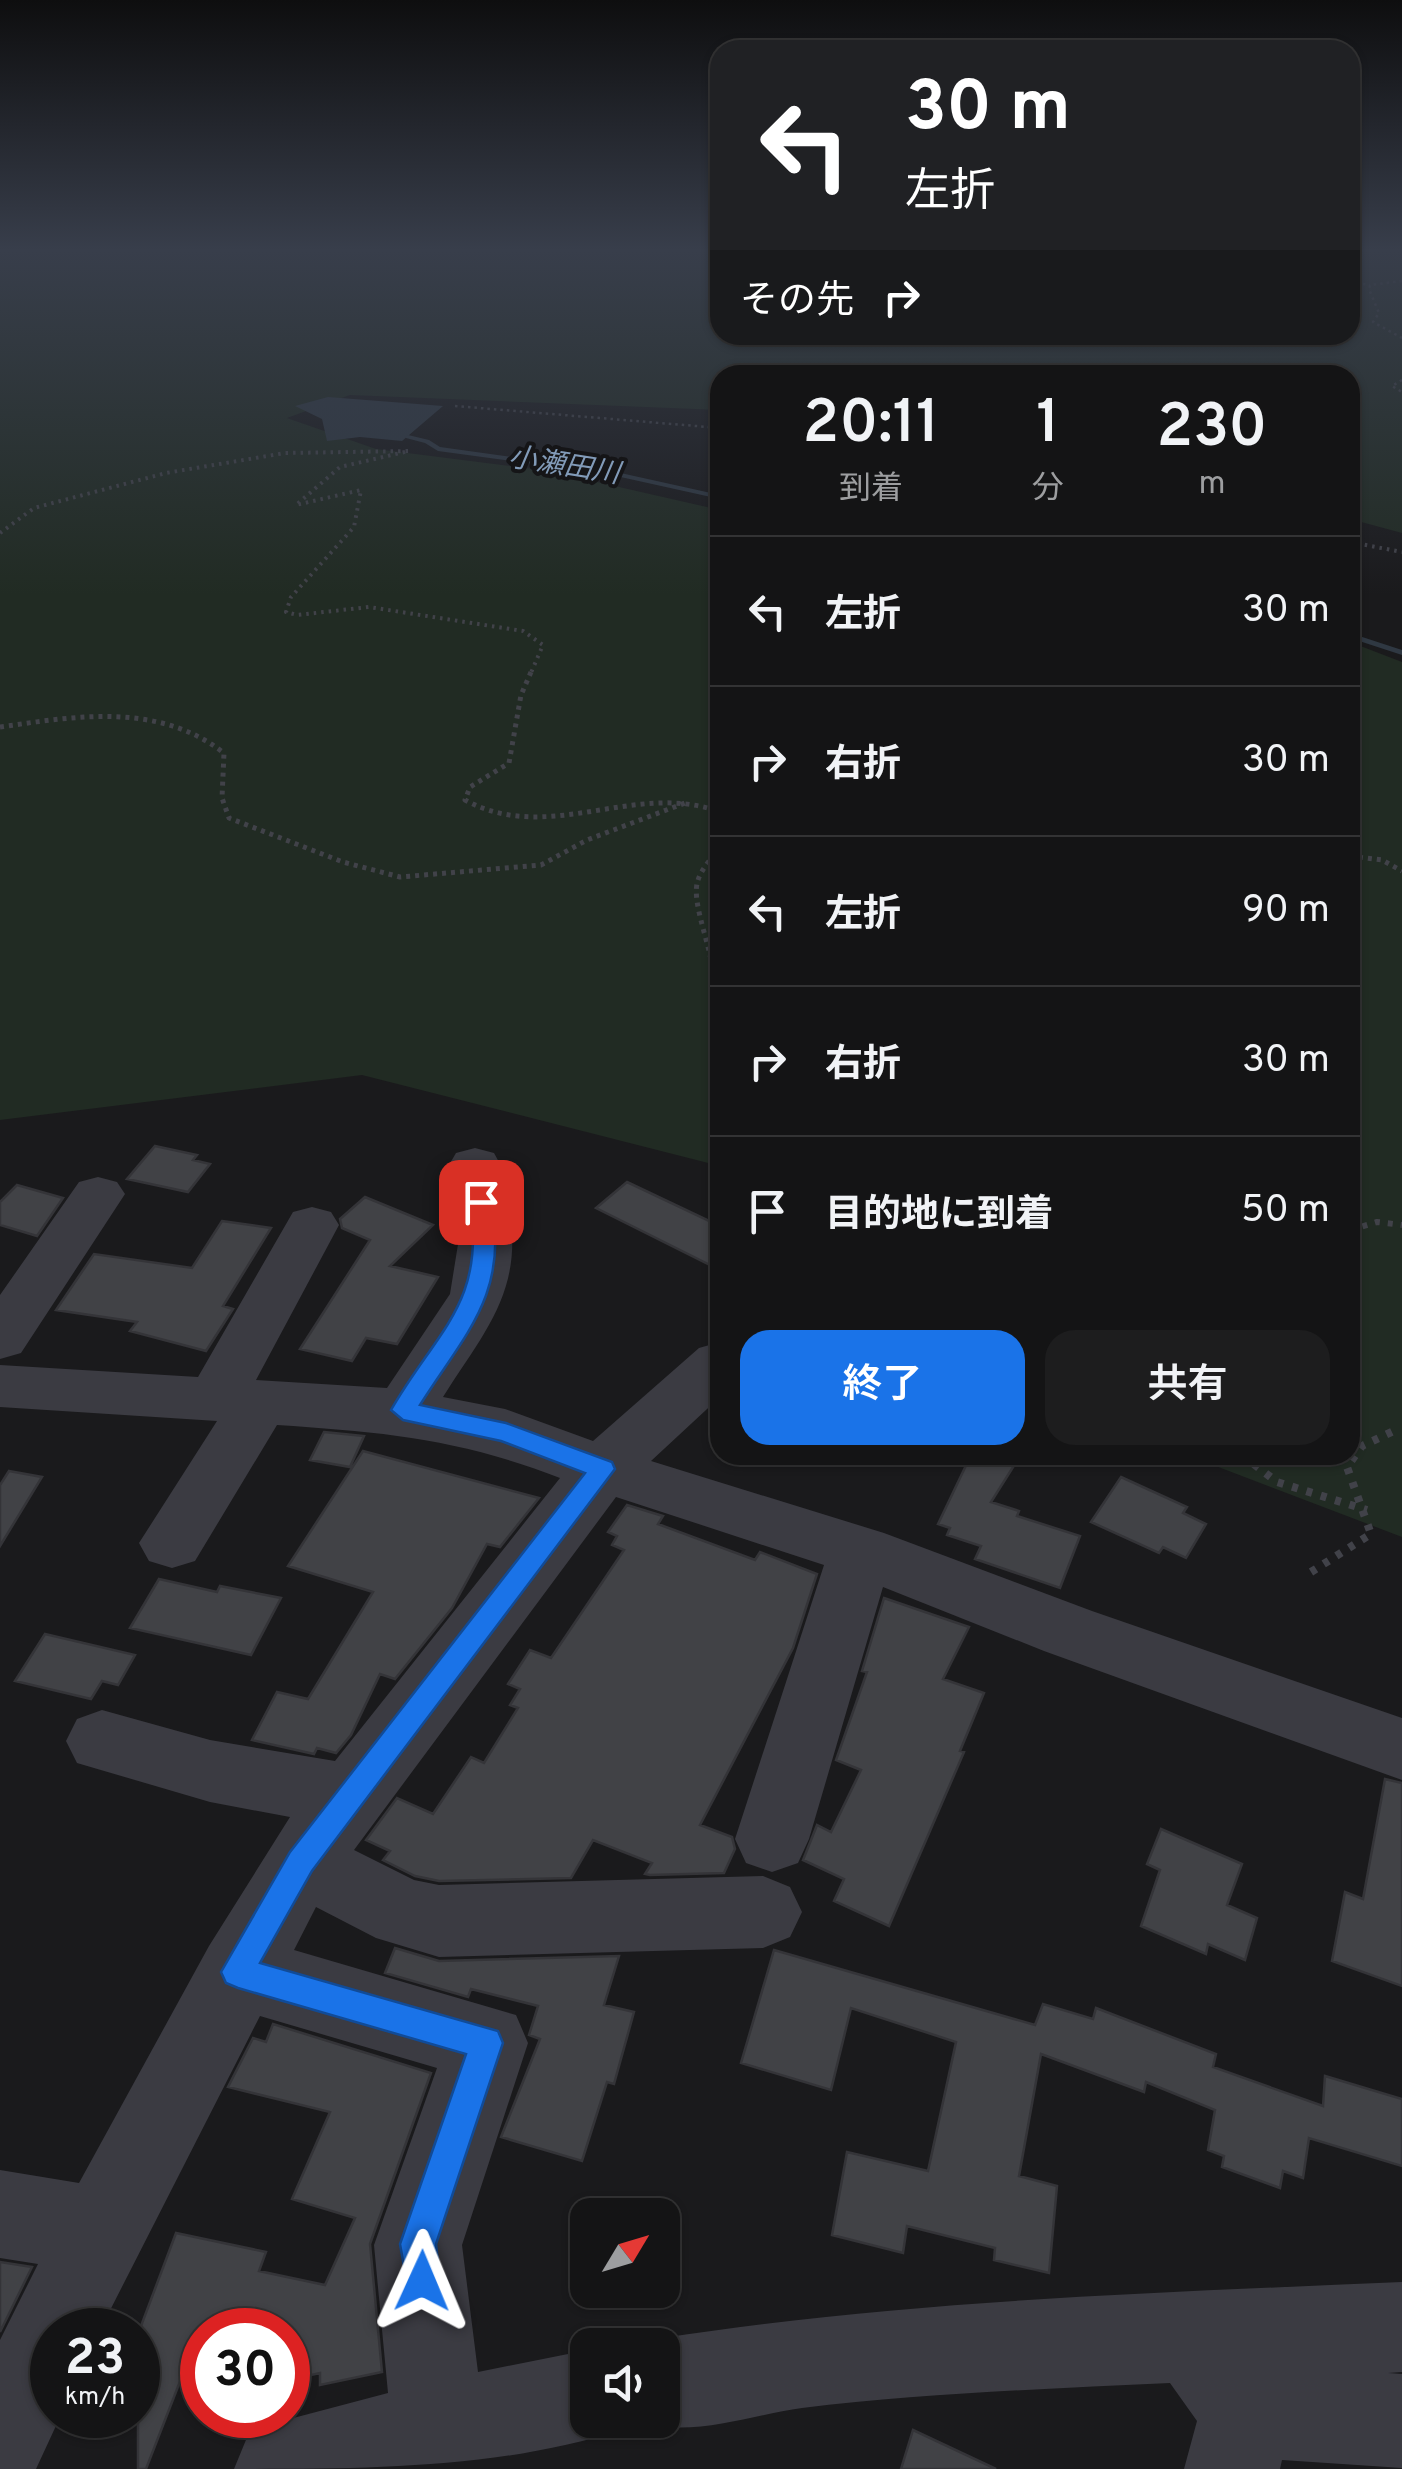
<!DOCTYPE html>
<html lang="ja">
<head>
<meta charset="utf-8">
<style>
  body { margin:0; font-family:Overpass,"Noto Sans JP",sans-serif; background:#1d1d1e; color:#f1f3f6; height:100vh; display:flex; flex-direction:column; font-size:38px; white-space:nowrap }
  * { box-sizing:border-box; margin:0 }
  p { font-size:32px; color:#9d9ea0 }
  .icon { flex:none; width:55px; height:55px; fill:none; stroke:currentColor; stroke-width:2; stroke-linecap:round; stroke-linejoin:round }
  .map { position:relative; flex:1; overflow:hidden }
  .drawer { position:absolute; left:710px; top:365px; width:650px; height:1100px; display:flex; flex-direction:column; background:#141415; border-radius:30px; box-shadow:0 2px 8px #0004,0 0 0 2px #333334 }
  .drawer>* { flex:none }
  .guide { position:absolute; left:710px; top:40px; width:650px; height:305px; border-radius:30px; box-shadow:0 2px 8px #0004,0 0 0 2px #333334; background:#202124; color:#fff; overflow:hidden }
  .needle { width:65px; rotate:52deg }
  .buttons { position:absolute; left:570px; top:2198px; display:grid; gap:20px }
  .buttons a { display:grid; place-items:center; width:110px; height:110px; border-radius:20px; background:#141415; box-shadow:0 2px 8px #0004,0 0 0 2px #333334; font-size:50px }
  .speed { position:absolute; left:30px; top:2308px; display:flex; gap:20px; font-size:50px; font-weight:700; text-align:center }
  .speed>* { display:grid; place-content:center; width:130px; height:130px; border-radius:50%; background:#141415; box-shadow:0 2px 8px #0004,0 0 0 2px #333334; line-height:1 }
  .speed small { font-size:25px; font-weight:400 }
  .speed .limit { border:15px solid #d22; background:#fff; color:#111 }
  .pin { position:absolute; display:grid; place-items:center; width:85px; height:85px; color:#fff; margin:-42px; border-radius:20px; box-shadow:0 5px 15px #0006 }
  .me { position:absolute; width:110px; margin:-55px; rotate:1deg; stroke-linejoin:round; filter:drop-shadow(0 0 8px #0008) }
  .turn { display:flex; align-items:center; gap:35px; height:210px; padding:0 30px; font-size:45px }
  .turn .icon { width:130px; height:130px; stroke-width:2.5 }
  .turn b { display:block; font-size:70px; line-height:85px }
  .then { display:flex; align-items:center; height:95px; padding:0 30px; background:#0003; gap:20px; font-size:38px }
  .eta { display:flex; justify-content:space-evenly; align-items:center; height:170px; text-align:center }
  .eta b { font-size:60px; font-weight:600; line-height:70px }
  .button { display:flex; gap:20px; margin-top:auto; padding:20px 30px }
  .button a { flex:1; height:115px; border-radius:30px; background:#1a73e8; color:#fff; font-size:40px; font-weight:600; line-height:115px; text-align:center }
  .button a+a { background:#1d1d1e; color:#f1f3f6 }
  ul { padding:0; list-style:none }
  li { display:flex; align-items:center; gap:30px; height:150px; padding:0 30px; border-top:2px solid #333334 }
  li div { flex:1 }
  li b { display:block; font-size:38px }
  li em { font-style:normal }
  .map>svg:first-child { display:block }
</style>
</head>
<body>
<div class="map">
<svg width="1402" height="2469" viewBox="0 0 1402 2469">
  <rect width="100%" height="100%" fill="#1a1a1c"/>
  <path fill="#212b23" d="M0,249H720V335H1350V249H1402V533L1350,519V375H720V410L350,395L287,418L376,449L549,471L720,510V1166L362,1075L0,1120Z
    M1350,642L1402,662V1537L1187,1455H1350Z"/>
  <path fill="#2f3842" d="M328,397L443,406L402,441L360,437L327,441L322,419L295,406Z"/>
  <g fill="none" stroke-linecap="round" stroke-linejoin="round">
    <path fill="#2f3842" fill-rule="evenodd" d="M408,435L429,440L440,447L607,470L720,495V499L607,474L438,451L425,443L406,438V436Z
      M1350,633L1402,650V655L1350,638Z"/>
  </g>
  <path fill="#414246" stroke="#343438" stroke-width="2.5" d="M155,1146L197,1155L193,1160L210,1164L188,1192L127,1179Z
    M627,1182L720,1226V1270L596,1208Z
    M17,1185L63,1198L37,1236L0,1225V1202Z
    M365,1197L433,1225L390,1266L438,1277L397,1344L366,1338L352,1361L300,1349L370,1240L342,1228L340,1219Z
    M222,1221L271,1228L223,1306L233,1309L206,1351L130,1331L137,1322L56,1310L94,1254L192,1268Z
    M324,1432L364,1436L350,1467L310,1460Z
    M363,1451L539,1498L500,1547L487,1544L452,1608L395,1679L380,1674L351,1735L336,1753L317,1748L314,1754L252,1740L277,1692L308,1699L373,1592L288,1566Z
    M971,1455H995L1015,1464L991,1502L1019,1511L1017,1516L1080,1536L1060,1588L975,1559L981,1546L947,1535L950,1528L938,1524Z
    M9,1471L42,1477L0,1546V1485Z
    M1121,1477L1187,1507L1183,1513L1206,1524L1186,1558L1163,1547L1159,1553L1091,1522Z
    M627,1505L663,1516L658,1524L755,1560L760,1552L817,1574L793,1648L700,1825L732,1837L735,1849L724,1873L650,1875L645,1874L652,1863L593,1840L571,1878L439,1881L415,1876L383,1860L390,1851L366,1840L397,1798L433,1814L471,1757L484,1763L518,1708L510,1705L520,1689L508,1684L530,1650L551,1658L624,1550L612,1545L617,1536L608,1532Z
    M159,1579L217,1592L220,1586L281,1598L251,1655L130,1628Z
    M884,1598L969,1627L943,1679L984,1693L960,1751L964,1752L889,1926L834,1901L844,1879L803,1860L817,1825L831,1832L861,1770L836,1760L867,1672L862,1671Z
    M45,1634L135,1655L118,1685L102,1681L91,1699L15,1681Z
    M1385,1779L1402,1783V1986L1332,1961L1345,1892L1363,1899Z
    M1161,1829L1242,1864L1227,1905L1257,1918L1245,1960L1208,1944L1206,1954L1141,1926L1160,1870L1147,1864Z
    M395,1948L439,1961L619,1956L604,2005L634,2012L614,2084L607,2082L582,2161L501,2137L540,2039L529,2035L538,2006L471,1989L468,1997L385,1973Z
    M774,1950L1035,2025L1043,2004L1093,2019L1096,2008L1216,2054L1213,2067L1323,2106L1325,2076L1402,2099V2166L1309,2138L1303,2178L1283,2171L1280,2188L1222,2167L1224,2156L1208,2150L1215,2110L1146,2082L1144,2092L1041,2054L1019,2176L1057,2186L1049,2273L994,2260L995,2248L907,2226L903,2253L832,2235L847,2152L928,2171L956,2042L851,2008L831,2090L741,2063Z
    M273,2024L431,2073L370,2244L382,2372L320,2385V2373L288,2380V2330H200L146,2469H138V2334L176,2233L266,2252L259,2271L325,2285L355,2218L292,2199L330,2112L228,2087L253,2038L266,2042Z
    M0,2262L32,2267L0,2332Z
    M913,2430L996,2469H901Z"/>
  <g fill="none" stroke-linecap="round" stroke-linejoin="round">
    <path stroke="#414249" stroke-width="2.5" stroke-dasharray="2.5 4" stroke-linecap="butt" d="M1402,281L1370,285L1369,289L1379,313L1373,322L1402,338
      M1350,282L1370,285
      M1402,380L1392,386L1402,392
      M455,406L720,428"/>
    <path stroke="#414249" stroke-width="4" stroke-dasharray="2.5 5" stroke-linecap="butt" d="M0,533L34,508L166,473L285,453L409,451L340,467L296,505L361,490L354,527L291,597L286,612L297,615L369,607L523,631L543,645L530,675
      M1350,542L1402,552"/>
    <path stroke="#414249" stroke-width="5" stroke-dasharray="4 5" stroke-linecap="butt" d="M531,672L521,695L509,763L470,787L465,800C549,846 635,780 720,812
      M0,727C77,716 158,702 224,753L222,798L229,818L343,862L400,877L541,865L587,840L685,803
      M1350,856L1382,860L1402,871
      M713,977C713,949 690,902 698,880C702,868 713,857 720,846"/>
    <path stroke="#414249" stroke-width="6" stroke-dasharray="5 8" stroke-linecap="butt" d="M713,974L714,1006L720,1019
      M1350,1230L1377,1222L1402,1225"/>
    <path stroke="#414249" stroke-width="8" stroke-dasharray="6 9" stroke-linecap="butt" d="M1242,1455L1277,1482L1367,1510
      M1311,1572L1371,1534L1347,1467L1362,1446L1398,1429"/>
    <path fill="#3b3b42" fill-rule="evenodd" d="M475,1148L494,1153C504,1169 505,1187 509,1205C524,1291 486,1329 443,1397L505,1409L593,1441L699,1348L720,1342V1397L651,1461L884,1533L1092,1611L1402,1718V1780L1044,1651L883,1587L809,1839L798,1863L772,1872L746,1863L735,1839L824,1565L616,1497L354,1850L414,1880L439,1885L763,1876L790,1887L802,1912L790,1937L763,1948L439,1957L376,1938L316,1907L294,1950L516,2015L528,2043L462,2245L478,2372L588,2350V2420H625L621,2430C499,2469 364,2469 234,2469L248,2435L282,2421L388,2393L374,2245L437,2068L260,2016L100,2330H52V2415H61L36,2469H0V2340L38,2264L0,2258V2170L79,2183L209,1946L290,1817L210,1802L77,1763L66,1741L77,1719L102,1710L210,1740L335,1761L560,1478C460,1439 383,1432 277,1425L195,1561L172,1568L149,1561L139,1543L217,1421L0,1407V1365L198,1377L293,1212L312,1207L331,1212L339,1225L256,1380L387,1388L450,1294L459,1238L449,1165L456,1153Z
      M98,1177L117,1182L125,1194L21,1353L0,1359V1295L79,1182Z
      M1402,2282V2372L1388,2373L1402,2374V2468L1282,2460L1280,2469H1184L1197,2421L1170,2383C1047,2389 924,2393 802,2408C750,2415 686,2440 637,2420H662V2345H644L662,2338C908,2300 1154,2293 1402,2282Z"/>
  </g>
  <linearGradient id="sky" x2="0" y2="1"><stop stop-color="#0e0e0f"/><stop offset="0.42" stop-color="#383e4b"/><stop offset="1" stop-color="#383e4b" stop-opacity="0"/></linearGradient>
  <rect width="1402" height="595" fill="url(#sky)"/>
  <path fill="#1a73e8" stroke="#114b97" stroke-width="2.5" d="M481,1194L492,1202C508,1295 467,1331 420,1405L506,1423L612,1462L615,1469L312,1871L260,1963L498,2031L503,2043L436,2244L440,2281L435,2294L422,2299L409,2294L400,2244L466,2054L238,1988L226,1983L221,1972L290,1852L585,1473L501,1441L403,1420L391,1410C437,1330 486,1303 470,1202Z"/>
  <g text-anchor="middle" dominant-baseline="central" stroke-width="8" stroke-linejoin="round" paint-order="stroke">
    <g font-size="28" font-style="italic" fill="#829bb8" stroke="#151517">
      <text transform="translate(564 467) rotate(9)">小瀬田川</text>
    </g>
  </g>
</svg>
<div class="buttons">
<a><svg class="needle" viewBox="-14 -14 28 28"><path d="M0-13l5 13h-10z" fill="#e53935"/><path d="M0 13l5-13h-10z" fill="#9d9ea0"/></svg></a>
<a><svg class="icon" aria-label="sound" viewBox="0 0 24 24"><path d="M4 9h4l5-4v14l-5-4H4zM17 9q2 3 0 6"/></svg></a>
</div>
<div class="speed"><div>23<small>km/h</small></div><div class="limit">30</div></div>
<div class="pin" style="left:481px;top:1202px;background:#d93025"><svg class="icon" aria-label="arrive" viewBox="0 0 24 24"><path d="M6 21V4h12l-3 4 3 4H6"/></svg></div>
<svg class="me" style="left:422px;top:2281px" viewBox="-20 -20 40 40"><path d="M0-17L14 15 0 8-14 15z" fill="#1a73e8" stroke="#fff" stroke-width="4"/></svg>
<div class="guide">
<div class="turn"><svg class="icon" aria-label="left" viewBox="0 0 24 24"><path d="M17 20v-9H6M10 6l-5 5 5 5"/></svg><div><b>30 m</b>左折</div></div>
<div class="then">その先<svg class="icon" aria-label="right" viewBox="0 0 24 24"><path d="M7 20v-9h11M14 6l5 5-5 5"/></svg></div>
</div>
<section class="drawer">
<div class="eta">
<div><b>20:11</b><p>到着</p></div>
<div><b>1</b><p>分</p></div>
<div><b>230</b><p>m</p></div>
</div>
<ul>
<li><svg class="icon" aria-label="left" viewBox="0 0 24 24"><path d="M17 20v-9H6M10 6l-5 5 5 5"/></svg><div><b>左折</b></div><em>30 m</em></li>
<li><svg class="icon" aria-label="right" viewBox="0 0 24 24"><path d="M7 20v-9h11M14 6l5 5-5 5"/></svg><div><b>右折</b></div><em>30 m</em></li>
<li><svg class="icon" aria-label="left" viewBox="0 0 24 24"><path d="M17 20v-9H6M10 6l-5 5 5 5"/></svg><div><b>左折</b></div><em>90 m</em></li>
<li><svg class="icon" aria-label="right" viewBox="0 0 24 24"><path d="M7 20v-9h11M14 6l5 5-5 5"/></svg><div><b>右折</b></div><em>30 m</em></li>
<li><svg class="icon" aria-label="arrive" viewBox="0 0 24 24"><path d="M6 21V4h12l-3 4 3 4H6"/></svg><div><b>目的地に到着</b></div><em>50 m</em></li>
</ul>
<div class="button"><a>終了</a><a>共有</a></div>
</section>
</div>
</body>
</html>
